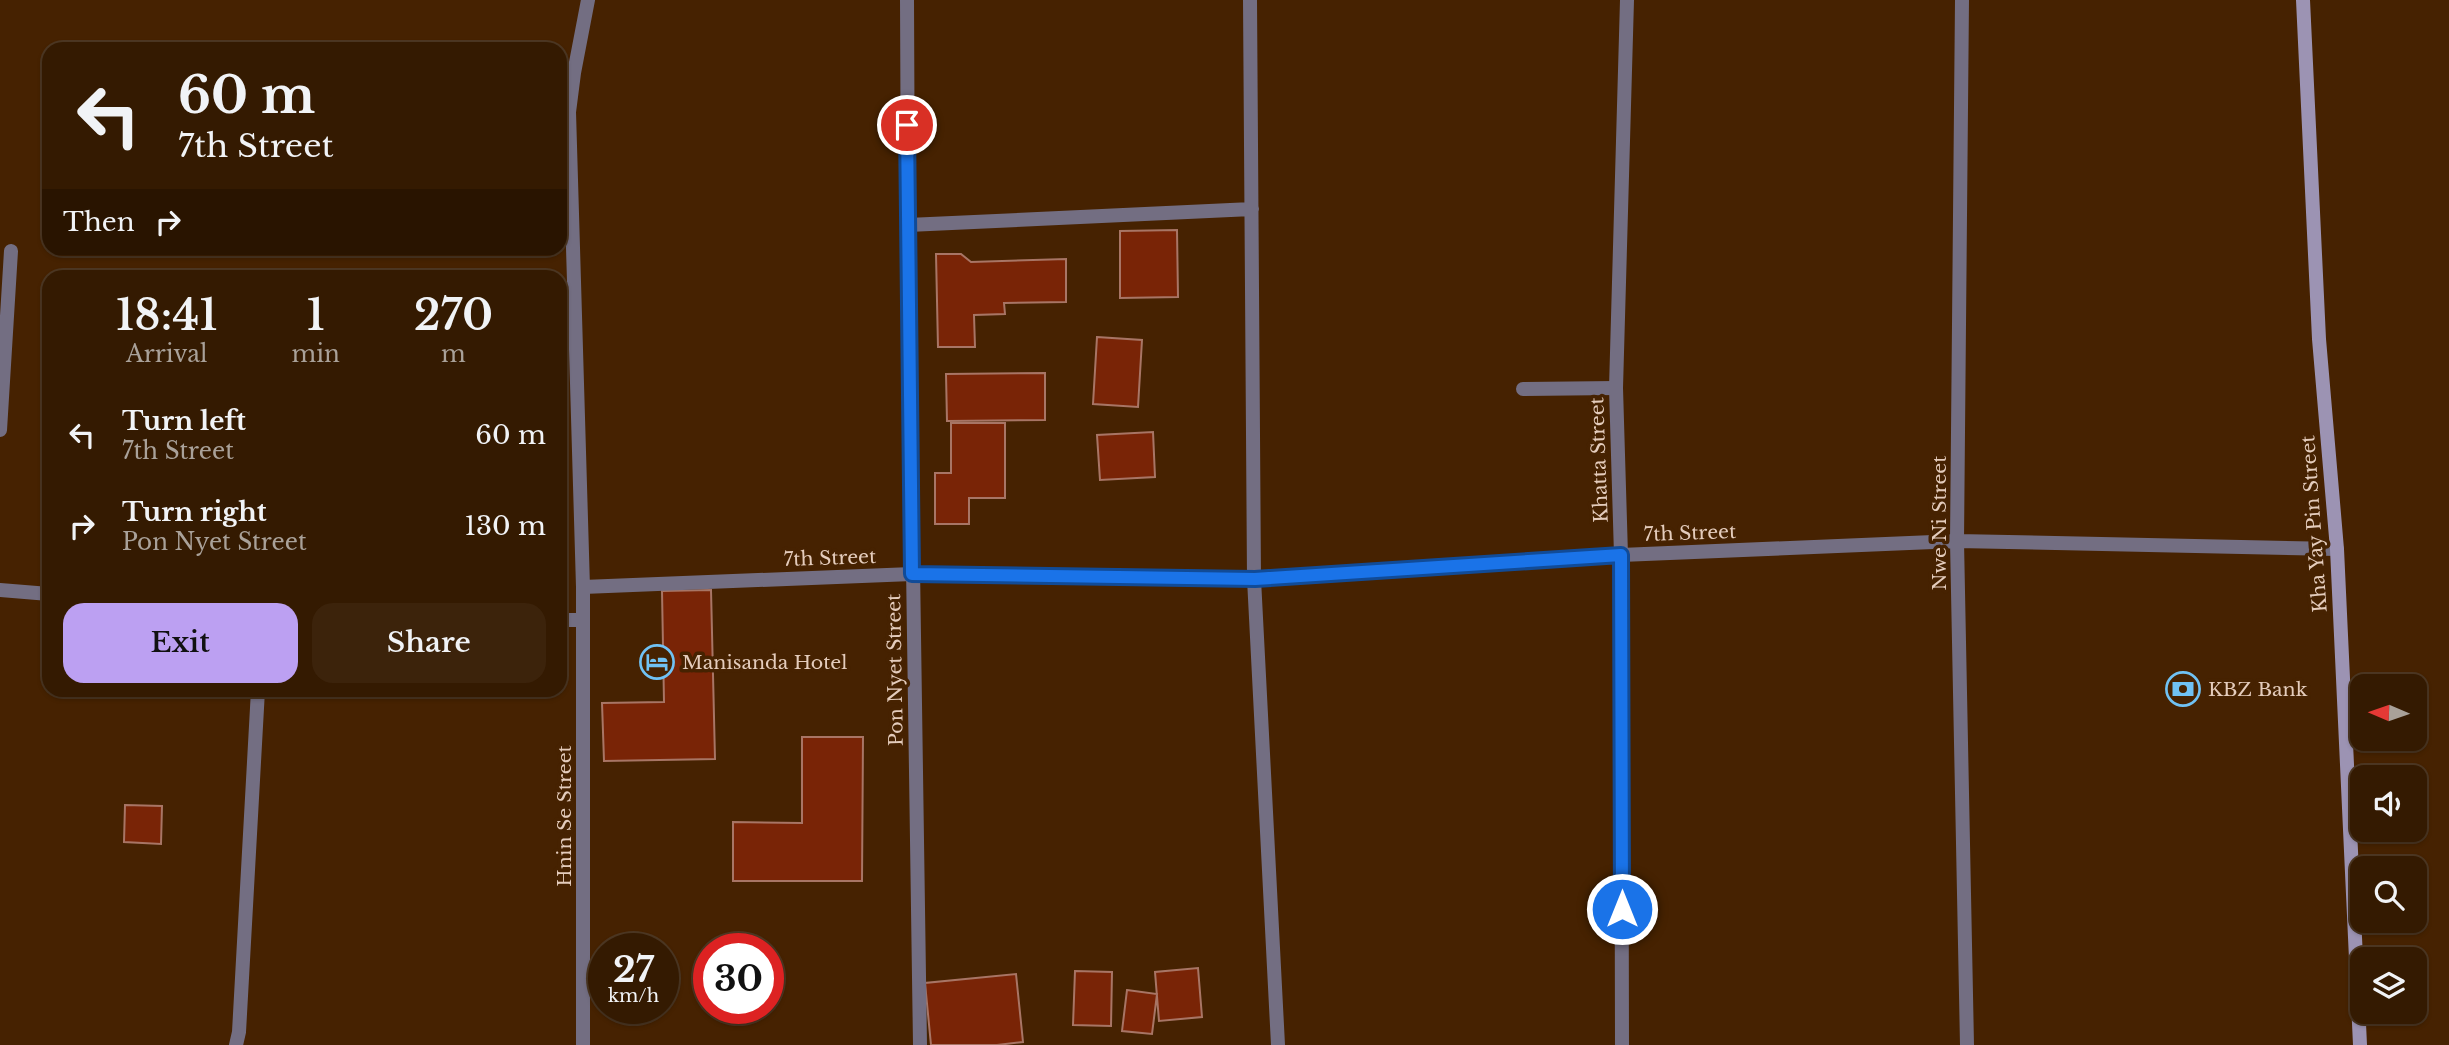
<!DOCTYPE html>
<html lang="en">
<head>
<meta charset="utf-8">
<style>
  body { margin:0; font-family:"Libre Baskerville",serif; background:#3c230b; color:#f1f3f6; height:100vh; display:flex; flex-direction:column; font-size:26px; white-space:nowrap }
  * { box-sizing:border-box; margin:0 }
  p { font-size:23px; color:#a9a199 }
  .icon { flex:none; width:38px; height:38px; fill:none; stroke:currentColor; stroke-width:2; stroke-linecap:round; stroke-linejoin:round }
  .map { position:relative; flex:1; overflow:hidden }
  .side { position:absolute; left:42px; top:270px; width:525px; height:427px; display:flex; flex-direction:column; background:#341a01; border-radius:21px; box-shadow:0 2px 5px #0004,0 0 0 2px #4e3823 }
  .side>* { flex:none }
  .hud { position:absolute; left:42px; top:42px; width:525px; height:214px; border-radius:21px; box-shadow:0 2px 5px #0004,0 0 0 2px #4e3823; background:#341a01; color:#f1f3f6; overflow:hidden }
  .needle { width:46px; rotate:272deg }
  .controls { position:absolute; left:2350px; top:674px; display:grid; gap:14px }
  .controls a { display:grid; place-items:center; width:77px; height:77px; border-radius:14px; background:#341a01; box-shadow:0 2px 5px #0004,0 0 0 2px #4e3823; font-size:35px }
  .speed { position:absolute; left:588px; top:933px; display:flex; gap:14px; font-size:35px; font-weight:700; text-align:center }
  .speed>* { display:grid; place-content:center; width:91px; height:91px; border-radius:50%; background:#341a01; box-shadow:0 2px 5px #0004,0 0 0 2px #4e3823; line-height:1 }
  .speed small { font-size:18px; font-weight:400 }
  .speed .limit { border:10px solid #d22; background:#fff; color:#111 }
  .pin { position:absolute; display:grid; place-items:center; width:60px; height:60px; color:#fff; margin:-30px; border:4px solid #fff; border-radius:50%; box-shadow:0 2px 7px #0007 }
  .me { position:absolute; width:77px; margin:-38px; rotate:0deg; stroke-linejoin:round; filter:drop-shadow(0 0 5px #0008) }
  .turn { display:flex; align-items:center; gap:24px; height:147px; padding:0 21px; font-size:32px }
  .turn .icon { width:91px; height:91px; stroke-width:2.5 }
  .turn b { display:block; font-size:49px; line-height:60px }
  .then { display:flex; align-items:center; height:66px; padding:0 21px; background:#0003; gap:14px; font-size:26px }
  .eta { display:flex; justify-content:space-evenly; align-items:center; height:119px; text-align:center }
  .eta b { font-size:42px; font-weight:600; line-height:49px }
  .primary-button { display:flex; gap:14px; margin-top:auto; padding:14px 21px }
  .primary-button a { flex:1; height:80px; border-radius:21px; background:#bca0f2; color:#111; font-size:28px; font-weight:600; line-height:80px; text-align:center }
  .primary-button a+a { background:#3c230b; color:#f1f3f6 }
  ul { padding:0; list-style:none }
  li { display:flex; align-items:center; gap:21px; height:91px; padding:0 21px }
  li div { flex:1 }
  li b { display:block; font-size:26px }
  li em { font-style:normal }
  .map>svg:first-child { display:block }
</style>
</head>
<body>
<div class="map">
<svg width="2449" height="1045" viewBox="0 0 2449 1045">
  <rect width="100%" height="100%" fill="#462201"/>
  <path fill="#792406" stroke="#a87565" stroke-width="2" d="M1177,230L1178,297L1120,298V231Z
    M936,254H961L971,262L1066,259V302L1004,303L1005,314L974,315L975,347H938Z
    M1097,337L1142,340L1138,407L1093,404Z
    M1045,373V420L947,421L946,374Z
    M951,423H1005V498H969V524H935V473H951Z
    M1153,432L1155,477L1100,480L1097,435Z
    M711,590L715,759L604,761L602,703L664,702L662,591Z
    M802,737H863L862,881H733V822L802,823Z
    M125,805L162,806L161,844L124,842Z
    M1198,968L1202,1017L1159,1021L1155,972Z
    M1075,971L1112,972L1111,1026L1073,1025Z
    M1016,974L1023,1042L997,1045H931L925,983Z
    M1127,990L1157,994L1152,1034L1122,1031Z"/>
  <g fill="none" stroke-linecap="round" stroke-linejoin="round">
    <path stroke="#736e82" stroke-width="14" d="M1523,389L1616,388
      M0,430L11,251"/>
    <path stroke="#736e82" stroke-width="14" d="M907,0L908,225L920,1045
      M1250,0L1254,579L1278,1045
      M1962,0L1957,541L1967,1045
      M908,225L1252,209
      M583,587L912,574L1254,579L1621,555L1957,541L2337,549
      M0,590L49,594
      M560,620H583
      M236,1045L239,1032L258,690
      M583,1045V587L569,112L574,73L588,0
      M1622,1045L1621,555L1616,388L1627,0"/>
    <path stroke="#9c93b3" stroke-width="14" d="M2303,0L2319,339L2337,549L2360,1045"/>
  </g>
  <g fill="none" stroke-linecap="round" stroke-linejoin="round">
    <g stroke="#114b97" stroke-width="18">
      <path id="route" d="M907,125L912,574L1255,579L1621,555L1622,909"/>
    </g>
    <use href="#route" stroke="#1a73e8" stroke-width="12"/>
  </g>
  <defs>
    <g id="hotel-ring" transform="scale(1.75)"><circle r="9.5" fill="#462201" stroke="#70c2f4" stroke-width="1.5"/><path d="M-6-4.5h1.5V1H6V5H4.5V3h-9V5H-6ZM-4 0a1.8 1.8 0 1 1 3.6 0ZM.5 0V-2.5h3Q6-2.5 6 0Z" fill="#70c2f4"/></g>
    <g id="bank-ring" transform="scale(1.75)"><circle r="9.5" fill="#462201" stroke="#70c2f4" stroke-width="1.5"/><path d="M-6-4H6V4H-6ZM0-2.3a2.3 2.3 0 1 0 0 4.6a2.3 2.3 0 1 0 0-4.6Z" fill="#70c2f4"/></g>
  </defs>
  <g fill-rule="evenodd">
    <use href="#hotel-ring" x="657" y="662"/>
    <use href="#bank-ring" x="2183" y="689"/>
  </g>
  <g text-anchor="middle" dominant-baseline="central" stroke-width="7" stroke-linejoin="round" paint-order="stroke">
    <g font-size="19" fill="#e4ccbc" stroke="#462201">
      <text transform="translate(1599 460) rotate(-92)">Khatta Street</text>
      <text transform="translate(1939 523) rotate(-90)">Nwe Ni Street</text>
      <text transform="translate(2314 524) rotate(-94)">Kha Yay Pin Street</text>
      <text transform="translate(1690 533) rotate(-2)">7th Street</text>
      <text transform="translate(830 558) rotate(-2)">7th Street</text>
      <text transform="translate(895 670) rotate(-91)">Pon Nyet Street</text>
      <text transform="translate(564 816) rotate(-90)">Hnin Se Street</text>
    </g>
    <g font-size="19" fill="#e4ccbc" stroke="#462201" text-anchor="start">
      <text x="682" y="662">Manisanda Hotel</text>
      <text x="2208" y="689">KBZ Bank</text>
    </g>
  </g>
</svg>
<div class="controls">
<a><svg class="needle" viewBox="-14 -14 28 28"><path d="M0-13l5 13h-10z" fill="#e53935"/><path d="M0 13l5-13h-10z" fill="#a9a199"/></svg></a>
<a><svg class="icon" aria-label="sound" viewBox="0 0 24 24"><path d="M4 9h4l5-4v14l-5-4H4zM17 9q2 3 0 6"/></svg></a>
<a><svg class="icon" aria-label="search" viewBox="0 0 24 24"><circle cx="10" cy="10" r="6"/><path d="M15 15l6 6"/></svg></a>
<a><svg class="icon" aria-label="layers" viewBox="0 0 24 24"><path d="M12 4l9 5-9 5-9-5zM3 14l9 5 9-5"/></svg></a>
</div>
<div class="speed"><div>27<small>km/h</small></div><div class="limit">30</div></div>
<div class="pin" style="left:907px;top:125px;background:#d93025"><svg class="icon" aria-label="arrive" viewBox="0 0 24 24"><path d="M6 21V4h12l-3 4 3 4H6"/></svg></div>
<svg class="me" style="left:1622px;top:909px" viewBox="-20 -20 40 40"><circle r="17" fill="#1a73e8" stroke="#fff" stroke-width="3"/><path d="M0-11L8 9 0 5-8 9z" fill="#fff"/></svg>
<div class="hud">
<div class="turn"><svg class="icon" aria-label="left" viewBox="0 0 24 24"><path d="M17 20v-9H6M10 6l-5 5 5 5"/></svg><div><b>60 m</b>7th Street</div></div>
<div class="then">Then<svg class="icon" aria-label="right" viewBox="0 0 24 24"><path d="M7 20v-9h11M14 6l5 5-5 5"/></svg></div>
</div>
<section class="side">
<div class="eta">
<div><b>18:41</b><p>Arrival</p></div>
<div><b>1</b><p>min</p></div>
<div><b>270</b><p>m</p></div>
</div>
<ul>
<li><svg class="icon" aria-label="left" viewBox="0 0 24 24"><path d="M17 20v-9H6M10 6l-5 5 5 5"/></svg><div><b>Turn left</b><p>7th Street</p></div><em>60 m</em></li>
<li><svg class="icon" aria-label="right" viewBox="0 0 24 24"><path d="M7 20v-9h11M14 6l5 5-5 5"/></svg><div><b>Turn right</b><p>Pon Nyet Street</p></div><em>130 m</em></li>
</ul>
<div class="primary-button"><a>Exit</a><a>Share</a></div>
</section>
</div>
</body>
</html>
